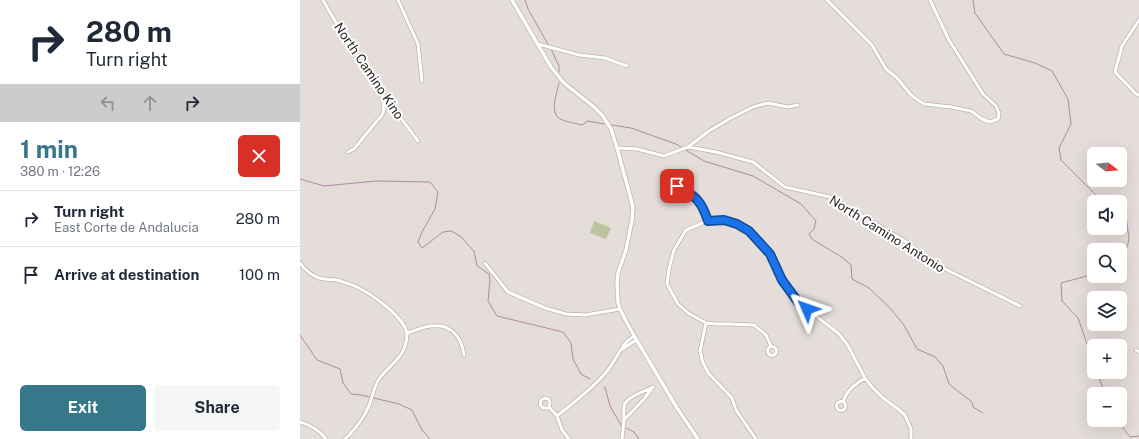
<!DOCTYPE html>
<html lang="en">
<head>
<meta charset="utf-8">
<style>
  body { margin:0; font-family:"Public Sans",sans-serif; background:#f6f6f7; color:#1f2937; height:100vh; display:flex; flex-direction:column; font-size:15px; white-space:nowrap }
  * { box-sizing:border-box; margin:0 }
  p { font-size:13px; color:#747a83 }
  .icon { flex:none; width:22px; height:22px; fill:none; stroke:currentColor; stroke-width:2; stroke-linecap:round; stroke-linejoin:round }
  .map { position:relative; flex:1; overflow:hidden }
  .sheet { display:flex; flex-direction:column; background:#fff; width:300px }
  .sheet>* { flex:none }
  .banner { background:#fff; color:#1f2937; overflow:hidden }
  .needle { width:26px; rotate:106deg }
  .tools { position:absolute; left:787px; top:147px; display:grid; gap:8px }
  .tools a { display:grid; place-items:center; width:40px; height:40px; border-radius:6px; background:#fff; box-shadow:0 4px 16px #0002; font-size:20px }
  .pin { position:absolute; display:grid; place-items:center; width:34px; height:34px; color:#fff; margin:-17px; border-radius:8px; box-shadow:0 2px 6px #0006 }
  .me { position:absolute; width:44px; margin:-22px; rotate:313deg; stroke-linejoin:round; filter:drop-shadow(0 0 3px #0008) }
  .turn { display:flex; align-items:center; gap:14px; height:84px; padding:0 20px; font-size:18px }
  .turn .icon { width:52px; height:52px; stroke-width:2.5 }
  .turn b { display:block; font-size:28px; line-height:34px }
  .lanes { display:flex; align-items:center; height:38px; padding:0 20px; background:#0003; justify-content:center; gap:20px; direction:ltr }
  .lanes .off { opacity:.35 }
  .round { display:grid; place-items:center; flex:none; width:42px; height:42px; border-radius:6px; background:#f6f6f7 }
  .head { display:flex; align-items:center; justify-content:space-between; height:68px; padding:0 20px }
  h1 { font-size:24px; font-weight:700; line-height:30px; color:#36778a }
  .primary-button { display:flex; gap:8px; margin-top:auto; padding:8px 20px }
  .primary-button a { flex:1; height:46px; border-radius:6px; background:#36778a; color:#fff; font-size:16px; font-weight:700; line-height:46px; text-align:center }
  .primary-button a+a { background:#f6f6f7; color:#1f2937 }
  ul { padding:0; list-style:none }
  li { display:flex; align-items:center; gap:12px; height:56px; padding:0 20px; border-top:1px solid #e0e1e3 }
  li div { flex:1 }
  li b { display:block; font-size:15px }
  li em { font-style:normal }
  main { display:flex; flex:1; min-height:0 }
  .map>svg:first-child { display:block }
</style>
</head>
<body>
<main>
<section class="sheet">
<div class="banner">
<div class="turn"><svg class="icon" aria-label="right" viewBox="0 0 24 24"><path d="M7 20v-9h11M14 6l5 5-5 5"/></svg><div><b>280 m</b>Turn right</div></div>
<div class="lanes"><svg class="icon off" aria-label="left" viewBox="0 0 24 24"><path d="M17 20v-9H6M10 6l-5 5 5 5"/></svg><svg class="icon off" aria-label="ahead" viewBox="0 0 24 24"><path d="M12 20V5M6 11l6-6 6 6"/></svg><svg class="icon" aria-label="right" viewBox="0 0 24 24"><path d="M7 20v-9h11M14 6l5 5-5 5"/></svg></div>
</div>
<div class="head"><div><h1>1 min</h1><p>380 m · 12:26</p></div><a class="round" style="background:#d93025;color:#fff"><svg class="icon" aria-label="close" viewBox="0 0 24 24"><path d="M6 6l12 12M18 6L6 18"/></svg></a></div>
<ul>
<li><svg class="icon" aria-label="right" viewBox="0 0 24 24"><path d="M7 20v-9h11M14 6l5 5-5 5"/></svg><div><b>Turn right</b><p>East Corte de Andalucia</p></div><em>280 m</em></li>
<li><svg class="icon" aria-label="arrive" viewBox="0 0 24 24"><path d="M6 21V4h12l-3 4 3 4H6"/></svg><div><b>Arrive at destination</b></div><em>100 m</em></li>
</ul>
<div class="primary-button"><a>Exit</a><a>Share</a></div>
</section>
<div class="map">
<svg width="839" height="439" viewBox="0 0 839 439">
  <rect width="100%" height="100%" fill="#e4ddda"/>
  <path fill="#bdc3a1" d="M294,221L311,228L306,239L290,233Z"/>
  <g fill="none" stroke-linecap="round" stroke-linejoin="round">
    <path stroke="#b289a5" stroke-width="1" d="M225,0L228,9L249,46
      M673,0L675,13L704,54L735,63L752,71L768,99L771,124L759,148L761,160L803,202
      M251,49L259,66V72
      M259,83C257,93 249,112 260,119C266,122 275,123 282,125L288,121L304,124
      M312,125L331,128L376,144L381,147
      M384,149L404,161L453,176L501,204L516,221L514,229L509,234L512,239L543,258L551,265L552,279L569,288L590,308L604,325L617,349L635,357L643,366L649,384L654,388L672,402L673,407L683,413
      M0,179L24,186L76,181L130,182L138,192L135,209L122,232L118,242L122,248L143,232L151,231L160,236L174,251L177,266L189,274L190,280L188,301L197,316L263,332L271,343L273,359L281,374L290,379
      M820,212L826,216L829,239L824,259L820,262
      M794,274L761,283L762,301L778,318L794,364
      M0,335L17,360L40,369L43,383L51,394L61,395L99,404L112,410L122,430L130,439
      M797,372L805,394
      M304,387H305L310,406L321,425
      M817,420L830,437L839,436
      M326,428L334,432L339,439"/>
    <g stroke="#bab4b1" stroke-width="4.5">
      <path id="minor" d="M23,0C50,49 84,96 118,141
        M98,0L118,44L122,81
        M527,0L572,45L586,69L597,78L612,96L624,104L651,107L671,111L682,119L690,122L698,119L699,113L696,106L683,94L649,40L630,0
        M839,20L822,46L815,72L836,94L839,95
        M238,44L279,55L305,58L327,66
        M388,147L409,131L431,118L453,107L468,103L488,107L498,105
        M317,148L337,149L364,156L388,147L416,152L453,162L485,187L530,197L600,238L641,267L720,306
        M48,152L54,149L72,127L82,115L84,110L82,95
        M367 188a5 5 0 1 1 10 0a5 5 0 1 1-10 0Z
        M377,188C396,194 402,203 407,221
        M0,263C5,270 11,275 19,278C25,280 31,279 37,280C43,282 49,284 55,286C70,293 105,317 107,334C107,339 106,344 104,349C100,360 86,369 79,379C73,388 72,401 67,410C63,419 52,433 45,439
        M185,263L208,292L245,308L266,314L285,315L320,309
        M406,323L400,351L403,363L409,374L432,398L436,410L456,439
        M107,333C113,331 119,329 125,327C148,322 161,333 164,355
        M471,346L466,335L454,325L430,324H417L406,323L388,313L378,304L367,284L369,269L374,250L386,230L407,221L424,220L437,224L449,231L470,254L482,280L498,302L538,333L547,344L565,378L572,387L583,398L598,409L605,415L611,429V439
        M467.5 351a4.5 4.5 0 1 1 9 0a4.5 4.5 0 1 1-9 0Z
        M321,350L336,340
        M836,350L839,352
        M353,387L344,399L324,420C324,414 323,408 325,403C329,396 346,391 353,387Z
        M536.5 406a4.5 4.5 0 1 1 9 0a4.5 4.5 0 1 1-9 0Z
        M543,402C547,390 554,385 565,378
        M249,407L248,408H243L240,405L241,400L245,398C250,399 251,402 249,407L257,416L262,430L269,439
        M257,416C274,402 294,388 308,370C313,363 318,354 323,346C325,342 330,339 334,336
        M0,422C11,425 19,430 26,439
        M322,439L324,420"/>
    </g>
    <g stroke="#bab4b1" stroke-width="5">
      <path id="tertiary" d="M212,0L251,67L264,83L294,107L302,115L311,129L317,148L333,207L332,220L326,250L318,273L317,282L318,302L320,309L327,323L336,339L377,408L398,439"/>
    </g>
    <use href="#minor" stroke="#fff" stroke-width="3"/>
    <use href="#tertiary" stroke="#fff" stroke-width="3.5"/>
  </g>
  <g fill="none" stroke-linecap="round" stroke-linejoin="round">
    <g stroke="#114b97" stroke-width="10">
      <path id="route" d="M377,186V188C396,194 402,203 408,221L424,220L437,224L449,231L470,254L482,280L498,302L507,309"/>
    </g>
    <use href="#route" stroke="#1a73e8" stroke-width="7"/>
  </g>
  <g text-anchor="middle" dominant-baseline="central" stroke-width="4" stroke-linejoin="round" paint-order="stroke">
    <g font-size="13" fill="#2a2827" stroke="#fff">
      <text transform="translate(69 71) rotate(56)">North Camino Kino</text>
      <text transform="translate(587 234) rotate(32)">North Camino Antonio</text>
    </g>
  </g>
</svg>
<div class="tools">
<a><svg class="needle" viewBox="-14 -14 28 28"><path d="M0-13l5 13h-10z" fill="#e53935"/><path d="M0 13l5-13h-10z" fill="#747a83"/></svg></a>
<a><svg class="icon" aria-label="sound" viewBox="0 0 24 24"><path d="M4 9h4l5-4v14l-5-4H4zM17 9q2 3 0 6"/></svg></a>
<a><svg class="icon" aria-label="search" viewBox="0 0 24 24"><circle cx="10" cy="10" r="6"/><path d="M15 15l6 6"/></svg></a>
<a><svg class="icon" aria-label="layers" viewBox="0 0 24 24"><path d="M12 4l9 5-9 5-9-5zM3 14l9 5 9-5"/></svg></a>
<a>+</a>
<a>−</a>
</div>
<div class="pin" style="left:377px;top:186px;background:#d93025"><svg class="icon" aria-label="arrive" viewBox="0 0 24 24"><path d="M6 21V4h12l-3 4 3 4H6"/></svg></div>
<svg class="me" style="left:507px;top:309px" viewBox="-20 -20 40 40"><path d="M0-17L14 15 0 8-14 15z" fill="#1a73e8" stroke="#fff" stroke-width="4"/></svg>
</div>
</main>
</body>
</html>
